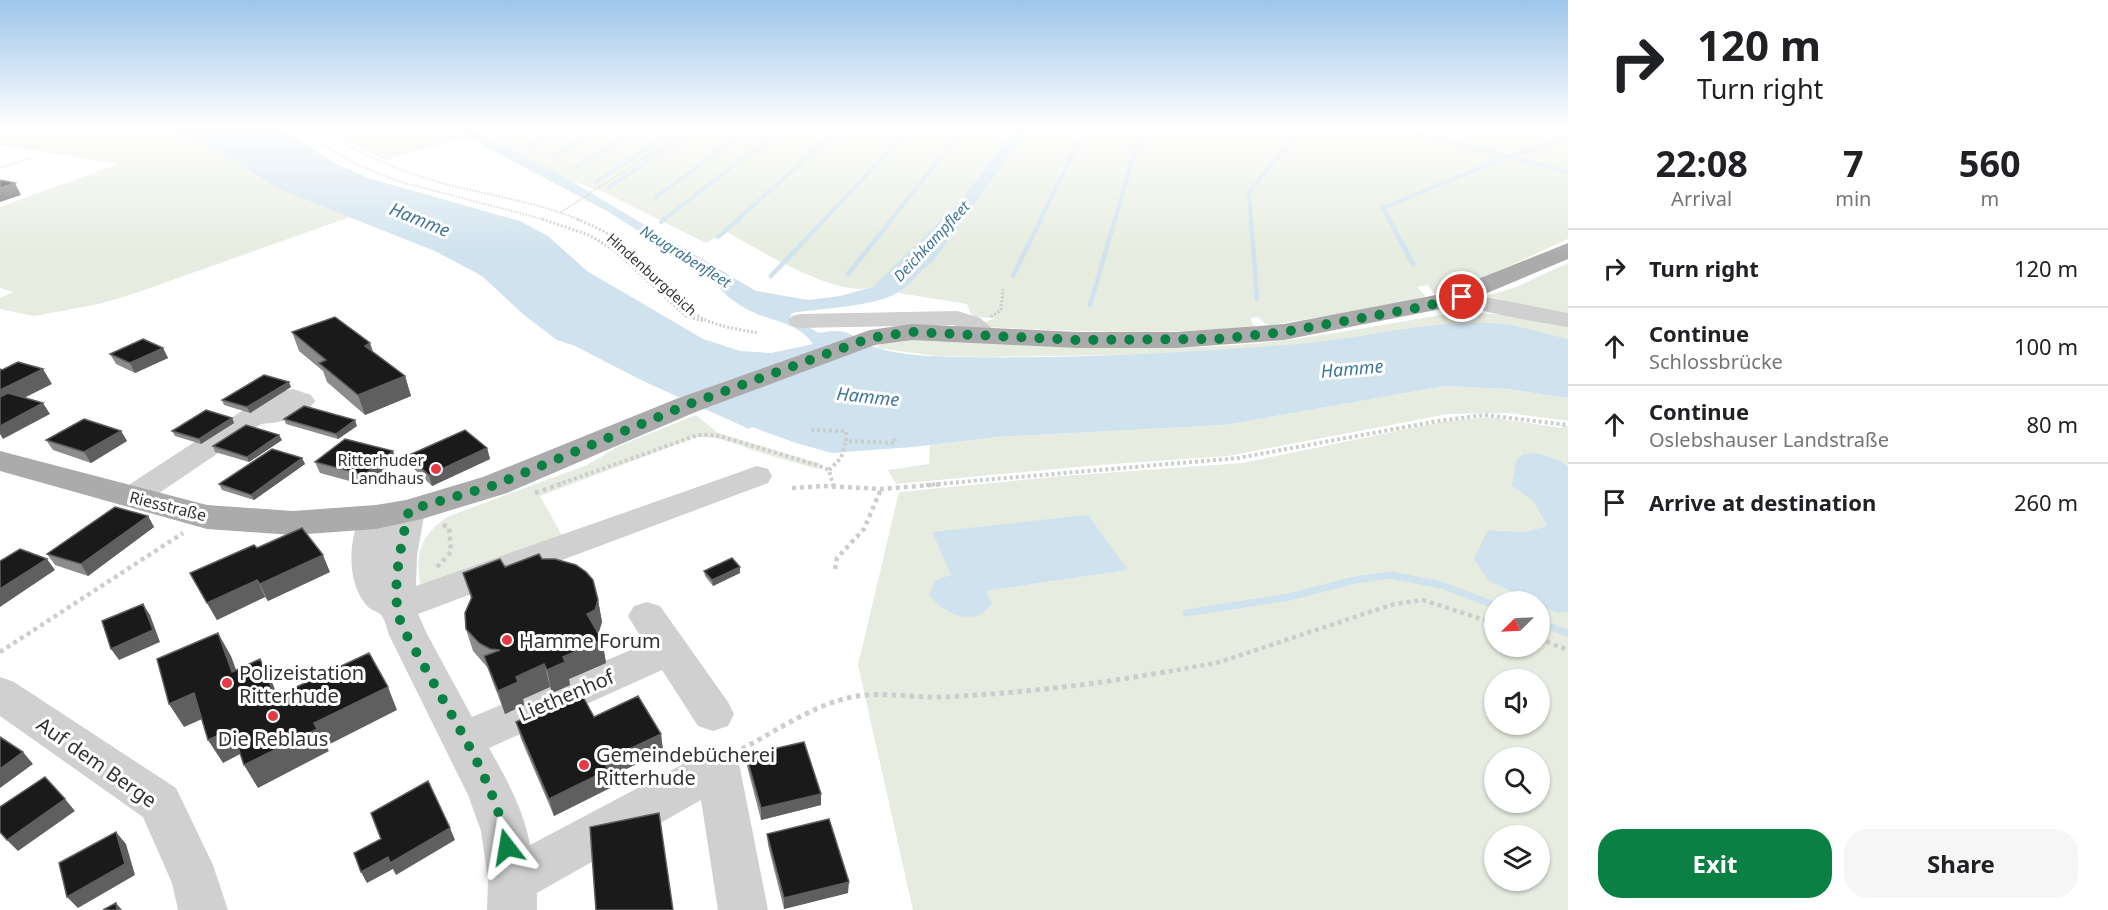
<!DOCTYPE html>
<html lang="en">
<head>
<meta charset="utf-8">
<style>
  body { margin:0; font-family:"Noto Sans",sans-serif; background:#f6f6f6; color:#202124; height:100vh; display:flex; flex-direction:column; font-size:22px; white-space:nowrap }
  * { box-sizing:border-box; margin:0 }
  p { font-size:20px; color:#757577 }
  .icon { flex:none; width:33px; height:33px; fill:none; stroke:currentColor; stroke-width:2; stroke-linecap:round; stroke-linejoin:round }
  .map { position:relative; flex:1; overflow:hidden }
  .drawer { display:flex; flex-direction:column; background:#fff; width:540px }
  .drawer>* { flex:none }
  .top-card { background:#fff; color:#202124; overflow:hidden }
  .needle { width:39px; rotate:246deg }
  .buttons { position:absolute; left:1484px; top:591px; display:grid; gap:12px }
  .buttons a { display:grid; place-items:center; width:66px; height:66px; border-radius:50%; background:#fff; box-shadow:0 2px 4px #0004; font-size:30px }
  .pin { position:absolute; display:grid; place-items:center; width:51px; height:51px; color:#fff; margin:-26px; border:3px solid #fff; border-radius:50%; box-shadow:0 2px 6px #0007 }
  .me { position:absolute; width:66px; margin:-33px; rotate:346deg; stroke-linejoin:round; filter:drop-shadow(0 0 4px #0008) }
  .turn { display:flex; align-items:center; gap:21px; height:126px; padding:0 30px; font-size:27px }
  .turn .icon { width:78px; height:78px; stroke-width:2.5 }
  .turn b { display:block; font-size:42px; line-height:51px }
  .eta { display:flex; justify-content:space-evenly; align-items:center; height:102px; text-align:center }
  .eta b { font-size:36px; font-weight:700; line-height:42px }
  .button { display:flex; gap:12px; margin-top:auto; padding:12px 30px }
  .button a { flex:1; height:69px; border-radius:24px; background:#0b8043; color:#fff; font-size:24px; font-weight:700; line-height:69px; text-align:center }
  .button a+a { background:#f6f6f6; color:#202124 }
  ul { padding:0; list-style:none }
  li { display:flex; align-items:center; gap:18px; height:78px; padding:0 30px; border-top:2px solid #e0e0e0 }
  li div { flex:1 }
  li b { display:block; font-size:22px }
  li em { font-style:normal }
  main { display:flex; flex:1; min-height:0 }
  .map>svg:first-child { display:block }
</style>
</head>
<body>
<main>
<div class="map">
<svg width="1568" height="910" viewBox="0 0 1568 910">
  <rect width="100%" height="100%" fill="#fff"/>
  <path fill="#e6ecdf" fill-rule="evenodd" d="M0,127L143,130L186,137L201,142L281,190L350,217L133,294L99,304L34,316L0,309V298L13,292L0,288V207L118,164L0,145Z
    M319,127H448L466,137L385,160Z
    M469,127H1016L962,199L884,277C879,281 875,287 869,288C833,296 758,249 725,231L706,243L603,192L571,181L509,148L501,146Z
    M1031,127H1568V239L1465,286L1434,294L1428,285L1417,287L1425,296L1403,303L1271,325L1266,324L1258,317L1250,318L1254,326C1163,336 1073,331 983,327V323L995,318L972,317L967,304L899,293L921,269L932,263Z
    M1568,263V317L1487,296L1516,287Z
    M1458,312L1508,315L1568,323V339L1489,323L1442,325L1330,342L1181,354L987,357L936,356L877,348L881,344L910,339C1013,342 1117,351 1219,346C1299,342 1379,325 1458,312Z
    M1445,386L1507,389L1568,398V421L1509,413L1448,414L1228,456L1099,465L896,484L888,470L929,464L930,445L997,437L1225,425Z
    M696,415L718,433L821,464L817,469C795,462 772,457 750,449C732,442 716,436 696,437L540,496L564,539L421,590C415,555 418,538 447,517L587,465L619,446Z
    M1488,417L1562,428L1560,425L1568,426V467L1560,461L1512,486L1533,501L1547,526L1524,532L1488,530L1489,581L1532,601L1494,602V646H1539V605L1557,613L1568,612V910H913L858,665L899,492L1063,476L1242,463L1441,422ZM932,532L1128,570L985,591L936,580L952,576ZM1494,680H1539V724H1494ZM1494,758H1539V802H1494ZM1494,836H1539V880H1494Z"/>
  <path fill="#cfe2ee" d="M72,127H277L340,166L371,179L520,221L548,236L587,271L703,339L740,351L771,353L813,344C803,329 785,323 769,318C746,312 723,296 711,277L607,211L448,127H469L501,146L509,148L554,171L756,291L809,300L840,296L873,287L962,199L1016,127H1031L932,263C918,271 911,286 897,293C873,307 821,308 792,313L790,317L819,333C855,325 852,342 881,349C905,356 933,356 958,357C1072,359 1185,353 1298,344C1361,339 1425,321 1488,323C1514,323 1543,334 1568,339V398L1507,389L1445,386L1225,425L997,437L913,447L832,453L796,443L752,427L749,429L641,380L575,346L557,340L524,315L482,276L435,251L281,190L201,142L159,132Z
    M1537,453L1561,461L1568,467V612L1557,613L1539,605V602L1532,601L1489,581L1474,559L1488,530L1524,532L1547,526L1533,501L1512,486L1516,461L1523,454Z
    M1088,515L1128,570L986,591L992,604C989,607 985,612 981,614C961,623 941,609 929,595L936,580L951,575L932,532Z"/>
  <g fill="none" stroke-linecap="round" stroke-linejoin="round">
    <path stroke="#cfe2ee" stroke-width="4" d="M1392,127L1568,172
      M504,135L519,127
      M531,145L564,127
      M556,155L605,127
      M573,169L643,127
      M596,182L680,127
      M609,187L700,127
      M656,197L751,127
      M663,220L784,127
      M737,220L842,127
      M824,220L912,127
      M891,220L965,127
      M1040,220L1086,127
      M1115,220L1142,127
      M1251,220L1249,192L1303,127
      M1390,220L1383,208L1507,157L1568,138"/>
    <path stroke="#cfe2ee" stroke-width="4.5" d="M1251,219L1257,299
      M1389,219L1413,264
      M661,222L665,219
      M718,237L739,219
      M848,274L892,219
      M771,276L825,219
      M1013,276L1041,219
      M1090,305L1115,219"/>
    <path stroke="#cfe2ee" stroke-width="7" d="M1186,613L1289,597L1355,580L1391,575L1441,585L1494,605
      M1539,622L1567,633"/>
    <path stroke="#cdcdcd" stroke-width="2" stroke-dasharray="1.5 1.5" stroke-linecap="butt" d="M291,127L358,165L397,181L546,220
      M311,127C353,150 396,170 442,183C488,195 536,202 580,220
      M0,168L31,158
      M561,212L692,127"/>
    <path stroke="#cdcdcd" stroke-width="3" stroke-dasharray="2 2" stroke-linecap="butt" d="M542,219L589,235L614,250L687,317L704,321
      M577,219C594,226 611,234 625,246C651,268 669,300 700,317C717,327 739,329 758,333
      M991,317L1001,310L1003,289"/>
    <path stroke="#cdcdcd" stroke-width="4" stroke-dasharray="3 3" stroke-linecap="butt" d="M811,430L846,431V441L895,443L894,436
      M829,470L841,458L846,441
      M557,485L698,435H716L817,465L829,470L833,485
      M926,485L1238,458L1438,421L1485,415L1568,425"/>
    <path stroke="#cdcdcd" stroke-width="4.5" stroke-dasharray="4 4" stroke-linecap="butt" d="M833,484L834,487
      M792,488L823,486L881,489L943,484
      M535,493L561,484
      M437,567L451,552L449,527L440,524
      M835,569L837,558L864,529L881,489
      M1539,639L1568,650
      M0,652L183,533
      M1161,673L1220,662L1394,604L1423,600L1494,623"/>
    <path stroke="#cdcdcd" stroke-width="5" stroke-dasharray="4.5 4.5" stroke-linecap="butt" d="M742,749C778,730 816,703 857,696C885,692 916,698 944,697C1020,693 1094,685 1169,671"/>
    <path fill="#d0d0d0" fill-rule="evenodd" d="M1462,290L1481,296L1568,313V327C1547,323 1460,311 1451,297L1454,292Z
      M957,311L980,318L1000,335L997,340L988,342L979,340L954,325L800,328L792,326L788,321L792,316L800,314Z
      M293,389L311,395L315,401C302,420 283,422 261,424L143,504L132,507L121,504L116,497L121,490L268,394Z
      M757,466L768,469L772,476L768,483L418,614L427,634L472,717L645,644L628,616L634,606L647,602L660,606L728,702L734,714L728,726L713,731L698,726L662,670L489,748C506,778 524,810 530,845L702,754L718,749L734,754L740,768L768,910H718L701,800L537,893V910H487L488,880L481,831L468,795L389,635C387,629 385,618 380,614C376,611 371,610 368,607C345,583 348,535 364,509L376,506L388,509L392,516L398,504L409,500L420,504L425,511L417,555L416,586Z
      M0,677L14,682L176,788L213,865L228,910H178L172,883L143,817L0,716Z"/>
    <path fill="#ababab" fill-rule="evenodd" d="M1568,243V259L1456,306L1284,340L1176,348H1077L912,340L875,345L698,411L507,493L422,519L376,529L293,535L207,529L0,471V451L207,505L293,511L376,505L406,500L483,477L676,399L870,330L912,324L1077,332H1176L1284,324L1441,294Z"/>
  </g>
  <path fill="#8c8c8c" d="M292,332L373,352L405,376L411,396L365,415L327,382L323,371L299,351Z
    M163,348L168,358L135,373L116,364L110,354Z
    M291,387L250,413L224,405L222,400Z
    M232,418L234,423L201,444L175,436L172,431Z
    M284,419L357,426L338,439L286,424Z
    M121,431L127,441L91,463L53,450L46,440Z
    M282,440L249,462L215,452L213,446Z
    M487,448L490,459L432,486L411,466L407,456Z
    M393,451L396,462L368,486L320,473L315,462Z
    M302,458L305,464L254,500L222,490L219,484Z
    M148,516L154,527L88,576L55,565L47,554Z
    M257,548L330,572L268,601L265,597L217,620L190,573Z
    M542,559L598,600L602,622L598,633L602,640L606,663L569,679L570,685L552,693L550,687L523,699L524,705L505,714L487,667L473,651L466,629L471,599L463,573L505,567Z
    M740,567V573L713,586L705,576L704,571Z
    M594,717L661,734L663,751L610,777L612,787L554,816L521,739L516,722Z
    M746,755L821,794V805L761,820L747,766Z
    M767,834L848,893L784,909L768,845Z"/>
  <path fill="#5f5f5f" d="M15,183L21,195L0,202V188Z
    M370,343L377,363L365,346Z
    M163,348L168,358L135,373L130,363Z
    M43,369L52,384L0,410V390Z
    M405,376L411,396L365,415L358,395Z
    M289,382L291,387L250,413L247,407Z
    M43,403L50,414L3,439L0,434V426Z
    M232,418L234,423L201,444L199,439Z
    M355,420L357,426L338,439L336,434Z
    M121,431L127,441L91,463L84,452Z
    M279,435L282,440L249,462L247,457Z
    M487,448L490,459L432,486L429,475Z
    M393,451L396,462L368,486L364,475Z
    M302,458L305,464L254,500L251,495Z
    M148,516L154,527L88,576L81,564Z
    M323,555L330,572L268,601L260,584Z
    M47,559L55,570L0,607V589Z
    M740,567V573L713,586L712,580Z
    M257,580L265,597L217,620L207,603Z
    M598,600L602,622L599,632L592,637L587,614Z
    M143,604L150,615L160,642L119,660L111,649Z
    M218,633L231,656L245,694L232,672Z
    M602,640L606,663L569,679L570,685L552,693L547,670L563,657Z
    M260,659L272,682L287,720L275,697Z
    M544,664L550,687L523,699L524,705L505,714L498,691L516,677Z
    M388,687L397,710L326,746L329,751L258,788L244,765L314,723Z
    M194,693L209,716L184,727L169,704Z
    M232,729L246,751L223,763L208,740Z
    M661,734L663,751L610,777L612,787L554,816L549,799L604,761Z
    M23,752L33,764L0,788V769Z
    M821,794V805L761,820V808Z
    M65,799L75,811L18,851L7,840Z
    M450,828L455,840L396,875L393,869L367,883L361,872L388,857Z
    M116,832L126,844L135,875L78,908L67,897Z
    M849,882L848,893L784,909V898Z
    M116,903L122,910H117Z"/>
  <path fill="#1a1a1a" stroke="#5f5f5f" stroke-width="1.5" d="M0,180L15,183L0,188Z
    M335,317L370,343L365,346L405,376L358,395L319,363L326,360L292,332Z
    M143,339L163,348L130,363L110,354Z
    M18,362L43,369L0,390V369L2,370Z
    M264,375L289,382L247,407L222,400Z
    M8,393L43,403L0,426V397Z
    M304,406L355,420L336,434L284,419Z
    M206,410L232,418L199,439L172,431Z
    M84,419L121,431L84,452L46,440Z
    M246,425L279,435L247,457L213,446Z
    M465,430L487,448L429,475L407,456Z
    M345,439L393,451L364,475L315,462Z
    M272,449L302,458L251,495L219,484Z
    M115,507L148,516L81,564L47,554Z
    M302,528L323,555L260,584L257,580L207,603L190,573L254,545L257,548Z
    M20,549L47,559L0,589V561Z
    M539,554L542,559H555L576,565L586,572L593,580L598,600L595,610L587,614L602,640L563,657L565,662L547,670L544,664L516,677L518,682L498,691L484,656L500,650L490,649L479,643L466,629L465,613L472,597L463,573L500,559L505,567Z
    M732,558L740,567L712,580L704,571Z
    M143,604L153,630L111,649L102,621Z
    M218,633L232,672L260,659L275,697L369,653L388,687L314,723L317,729L244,765L232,729L208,740L194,693L169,704L157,659Z
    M581,693L594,717L638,696L661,734L604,761L608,770L549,799L516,722Z
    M0,737L23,752L0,769Z
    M804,742L821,794L761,808L746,755Z
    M45,777L65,799L7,840L0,832V807Z
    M428,781L450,828L390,863L388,857L361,872L354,853L381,839L371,813Z
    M659,813L673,910H596L590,827Z
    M829,819L849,882L784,898L767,834Z
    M116,832L125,864L67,897L59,863Z
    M116,903L117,910H103Z"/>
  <linearGradient id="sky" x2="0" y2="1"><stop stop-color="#9ec6ea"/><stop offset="0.5" stop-color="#fff"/><stop offset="1" stop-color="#fff" stop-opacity="0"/></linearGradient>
  <rect width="1568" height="255" fill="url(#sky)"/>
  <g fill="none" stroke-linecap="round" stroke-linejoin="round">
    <path stroke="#0b8043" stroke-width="10" stroke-dasharray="0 18" d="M507,847C497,784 453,720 423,664C414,647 398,625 397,606C394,575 402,541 409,510L495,485L687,405L870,338L912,332L1077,340L1218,339L1284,332L1422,307L1462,297"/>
  </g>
  <g fill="#e63946" stroke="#fff" stroke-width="2">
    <circle cx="436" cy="469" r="6"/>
    <circle cx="507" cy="640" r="6"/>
    <circle cx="227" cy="683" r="6"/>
    <circle cx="273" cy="716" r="6"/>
    <circle cx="584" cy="765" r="6"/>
  </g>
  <g text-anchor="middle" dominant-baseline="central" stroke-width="6" stroke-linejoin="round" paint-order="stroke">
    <g font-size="14" fill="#333" stroke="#fff">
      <text transform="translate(652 274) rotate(42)">Hindenburgdeich</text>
    </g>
    <g font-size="15" font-style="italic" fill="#3f7597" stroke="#fff">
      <text transform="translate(931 241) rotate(-47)">Deichkampfleet</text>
      <text transform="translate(686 256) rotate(32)">Neugrabenfleet</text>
    </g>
    <g font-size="16" fill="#333" stroke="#fff" text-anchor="end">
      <text x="424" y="460">Ritterhuder<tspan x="424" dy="18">Landhaus</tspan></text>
    </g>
    <g font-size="16" fill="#333" stroke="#fff">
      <text transform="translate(168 506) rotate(14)">Riesstraße</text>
    </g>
    <g font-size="18" font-style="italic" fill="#3f7597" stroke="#fff">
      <text transform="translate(420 219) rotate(22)">Hamme</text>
      <text transform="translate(1352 368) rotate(-5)">Hamme</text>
      <text transform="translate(868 396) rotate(6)">Hamme</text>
    </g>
    <g font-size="20" fill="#333" stroke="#fff" text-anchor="start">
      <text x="519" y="640">Hamme Forum</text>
      <text x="239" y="672">Polizeistation<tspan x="239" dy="23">Ritterhude</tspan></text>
      <text x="273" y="738" text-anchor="middle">Die Reblaus</text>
      <text x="596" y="754">Gemeindebücherei<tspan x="596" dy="23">Ritterhude</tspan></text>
    </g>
    <g font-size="20" fill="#333" stroke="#fff">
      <text transform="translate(566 695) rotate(-23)">Liethenhof</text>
      <text transform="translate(97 762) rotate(35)">Auf dem Berge</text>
    </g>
  </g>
</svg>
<div class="buttons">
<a><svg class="needle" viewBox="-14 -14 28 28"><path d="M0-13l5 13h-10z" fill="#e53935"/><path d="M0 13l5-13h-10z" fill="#757577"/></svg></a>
<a><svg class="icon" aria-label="sound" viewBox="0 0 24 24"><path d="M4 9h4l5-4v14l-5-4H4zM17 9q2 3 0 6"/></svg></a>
<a><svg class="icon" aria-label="search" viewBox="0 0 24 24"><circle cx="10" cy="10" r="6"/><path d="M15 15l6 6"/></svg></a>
<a><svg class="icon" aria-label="layers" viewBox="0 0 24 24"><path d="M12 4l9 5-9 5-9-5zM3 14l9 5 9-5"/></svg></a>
</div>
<div class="pin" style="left:1462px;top:297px;background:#d93025"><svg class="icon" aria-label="arrive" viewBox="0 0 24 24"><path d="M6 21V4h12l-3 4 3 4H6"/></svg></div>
<svg class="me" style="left:507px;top:847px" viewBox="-20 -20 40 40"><path d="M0-17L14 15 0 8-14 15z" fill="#0b8043" stroke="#fff" stroke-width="4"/></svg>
</div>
<section class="drawer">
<div class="top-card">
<div class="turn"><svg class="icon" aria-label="right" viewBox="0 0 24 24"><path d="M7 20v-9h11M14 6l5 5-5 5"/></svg><div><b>120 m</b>Turn right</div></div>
</div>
<div class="eta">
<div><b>22:08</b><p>Arrival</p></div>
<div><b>7</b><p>min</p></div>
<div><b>560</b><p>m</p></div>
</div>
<ul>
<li><svg class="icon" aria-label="right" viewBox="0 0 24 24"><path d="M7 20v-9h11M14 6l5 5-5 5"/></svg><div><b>Turn right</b></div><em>120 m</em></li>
<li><svg class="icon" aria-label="ahead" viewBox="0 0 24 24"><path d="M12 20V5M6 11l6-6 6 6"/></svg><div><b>Continue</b><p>Schlossbrücke</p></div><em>100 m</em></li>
<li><svg class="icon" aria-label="ahead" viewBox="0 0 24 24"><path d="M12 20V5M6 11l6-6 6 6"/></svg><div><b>Continue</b><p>Oslebshauser Landstraße</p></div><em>80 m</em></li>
<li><svg class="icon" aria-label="arrive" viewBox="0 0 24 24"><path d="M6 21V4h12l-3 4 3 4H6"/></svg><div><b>Arrive at destination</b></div><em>260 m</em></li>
</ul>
<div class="button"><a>Exit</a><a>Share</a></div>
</section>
</main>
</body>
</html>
